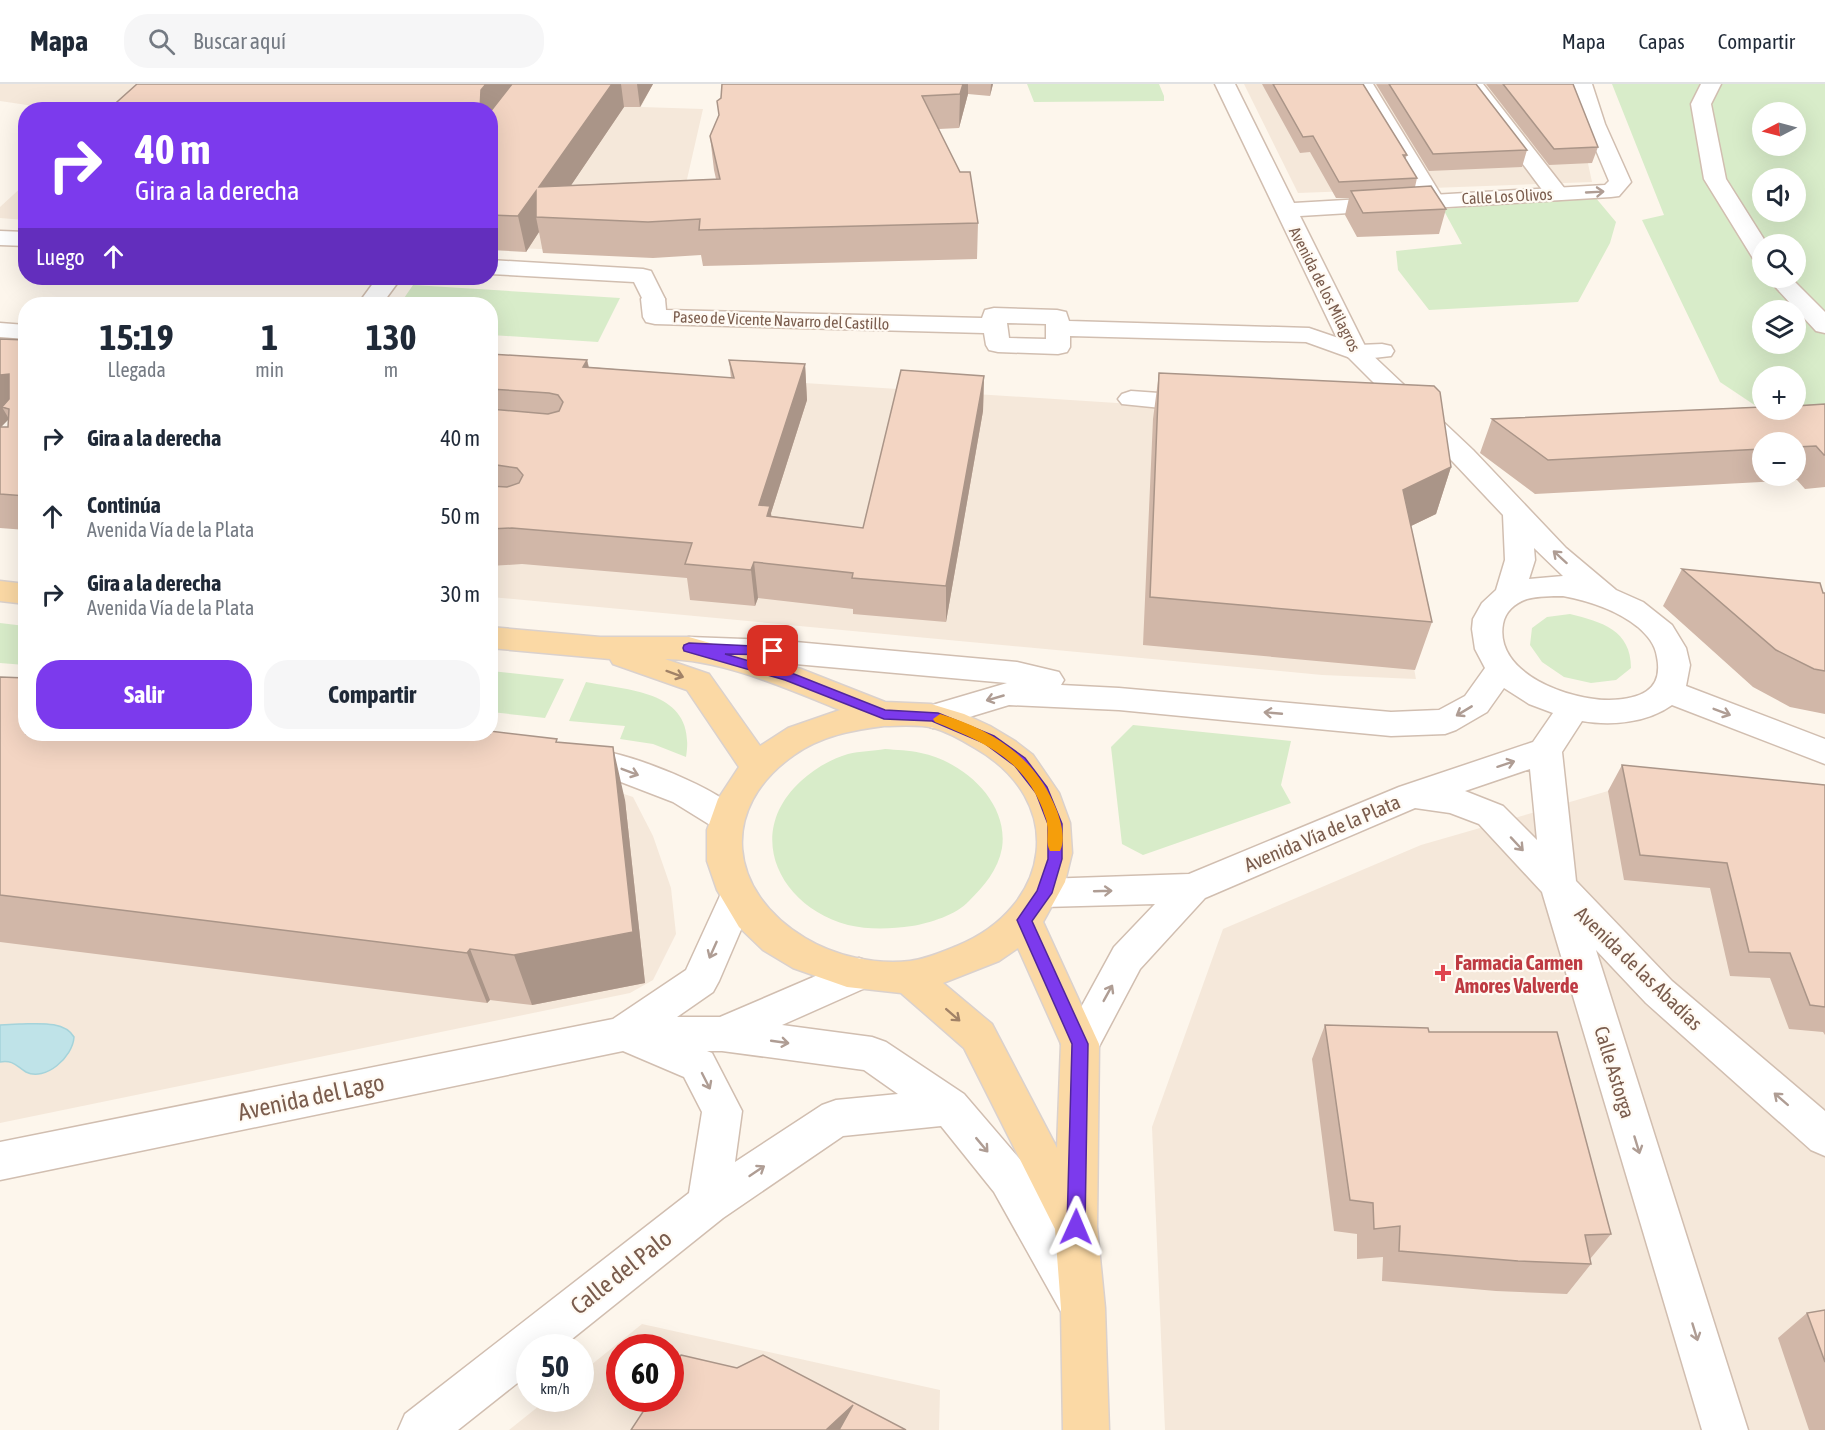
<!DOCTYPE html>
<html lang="es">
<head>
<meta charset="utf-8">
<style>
  body { margin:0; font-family:"Asap Condensed",sans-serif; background:#f6f6f7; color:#1f2937; height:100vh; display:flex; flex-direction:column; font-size:22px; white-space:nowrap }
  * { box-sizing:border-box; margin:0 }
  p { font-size:20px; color:#747a83 }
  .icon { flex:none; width:33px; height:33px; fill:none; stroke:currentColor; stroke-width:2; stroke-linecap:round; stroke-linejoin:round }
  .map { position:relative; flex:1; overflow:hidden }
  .drawer { position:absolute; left:18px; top:213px; width:480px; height:444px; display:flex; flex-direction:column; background:#fff; border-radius:24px; box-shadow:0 6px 24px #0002 }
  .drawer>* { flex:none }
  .guide { position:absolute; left:18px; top:18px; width:480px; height:183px; border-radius:24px; box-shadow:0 6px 24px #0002; background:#7c3aed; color:#fff; overflow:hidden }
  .needle { width:39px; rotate:264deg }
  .buttons { position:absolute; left:1752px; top:18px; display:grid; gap:12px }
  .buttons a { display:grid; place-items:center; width:54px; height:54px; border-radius:50%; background:#fff; box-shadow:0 6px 24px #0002; font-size:30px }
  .speed { position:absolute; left:516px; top:1250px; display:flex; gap:12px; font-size:30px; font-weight:700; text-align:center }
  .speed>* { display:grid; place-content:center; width:78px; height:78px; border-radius:50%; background:#fff; box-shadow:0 6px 24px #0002; line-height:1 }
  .speed small { font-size:15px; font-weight:400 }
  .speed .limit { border:9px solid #d22; background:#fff; color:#111 }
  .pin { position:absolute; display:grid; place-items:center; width:51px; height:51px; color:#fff; margin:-26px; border-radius:12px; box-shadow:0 3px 9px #0006 }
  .me { position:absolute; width:66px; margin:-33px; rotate:1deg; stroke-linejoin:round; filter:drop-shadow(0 0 4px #0008) }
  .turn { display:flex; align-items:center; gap:21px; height:126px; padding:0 18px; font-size:27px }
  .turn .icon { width:78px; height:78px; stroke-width:2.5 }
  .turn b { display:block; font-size:42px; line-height:51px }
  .then { display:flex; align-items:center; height:57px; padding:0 18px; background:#0003; gap:12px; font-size:22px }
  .eta { display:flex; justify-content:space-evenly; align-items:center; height:102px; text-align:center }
  .eta b { font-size:36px; font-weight:700; line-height:42px }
  .cta { display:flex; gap:12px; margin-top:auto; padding:12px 18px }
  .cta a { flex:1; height:69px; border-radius:24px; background:#7c3aed; color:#fff; font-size:24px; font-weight:700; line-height:69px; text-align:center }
  .cta a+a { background:#f6f6f7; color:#1f2937 }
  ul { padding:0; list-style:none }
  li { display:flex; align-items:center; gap:18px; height:78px; padding:0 18px }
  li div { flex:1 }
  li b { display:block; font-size:22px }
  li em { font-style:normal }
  header { display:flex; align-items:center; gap:36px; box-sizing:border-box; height:84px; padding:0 30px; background:#fff; border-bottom:2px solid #e0e1e3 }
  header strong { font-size:28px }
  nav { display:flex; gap:33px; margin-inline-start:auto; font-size:21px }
  .search { width:420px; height:54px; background:#f6f6f7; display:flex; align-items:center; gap:15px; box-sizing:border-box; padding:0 21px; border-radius:24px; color:#747a83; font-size:22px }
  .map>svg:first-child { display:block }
</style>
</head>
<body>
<header>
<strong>Mapa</strong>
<div class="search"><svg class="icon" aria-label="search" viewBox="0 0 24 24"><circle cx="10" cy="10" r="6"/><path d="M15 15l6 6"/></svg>Buscar aquí</div>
<nav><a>Mapa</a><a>Capas</a><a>Compartir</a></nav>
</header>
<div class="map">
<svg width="1825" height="1346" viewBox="0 0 1825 1346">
  <rect width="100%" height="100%" fill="#fdf6ec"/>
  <path fill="#f5e8da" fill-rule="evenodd" d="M0,0H653L641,23L703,25L670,170L491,163L490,26L54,25L0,17Z
    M1244,0H1571L1592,98L1298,109Z
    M25,100V136L0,134V123Z
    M490,279L1367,335L1416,595L1322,591L491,513Z
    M0,638L26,650L603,703L633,713L653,752L671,804L676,850L653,896L630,909L0,1039Z
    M1608,707L1825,729V1346H1165L1152,1043L1223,845L1421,761Z
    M642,1240L940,1306L939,1346H509L549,1314H580L581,1289ZM620,1263H670V1314H620Z"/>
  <path fill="#d8ecc9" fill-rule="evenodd" d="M1027,0H1159L1164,12V17L1034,18Z
    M1612,0H1825V368L1720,298L1642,136L1664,131ZM1762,28H1796V62H1762ZM1762,94H1796V128H1762ZM1762,160H1796V194H1762ZM1762,226H1796V260H1762ZM1762,292H1796V326H1762Z
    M1595,113L1616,138L1610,159L1578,218L1429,226L1398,186L1396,167L1462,160L1443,125Z
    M413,201L620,214L598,258L491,251L490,220H400Z
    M1570,530C1602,538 1631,546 1631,584L1616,596L1591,599L1564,593L1542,578L1530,561L1532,544L1547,533Z
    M0,539L25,542V581L0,579Z
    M491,587L564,595L545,634L491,628Z
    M586,598C632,607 697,607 686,673L653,660L620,655L625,642L569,637Z
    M1133,641L1291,657L1281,701L1291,719L1143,771L1122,760L1111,663Z
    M885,665C896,666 909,666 921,669C962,677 1009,717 1002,764C998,786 984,802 969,817C956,831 930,839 912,842C891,845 869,846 848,841C780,823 743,750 801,697C814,685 831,675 848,670C860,667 873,667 885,665Z"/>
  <path fill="#bfe3e8" stroke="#a5d3da" stroke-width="1.5" d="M19,940C36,940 64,936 74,953C73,973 45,998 26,988C16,982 14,976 0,978V941Z"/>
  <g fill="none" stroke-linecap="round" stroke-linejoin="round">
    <g stroke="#d1beb0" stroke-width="3">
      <path id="pedestrian" d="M1353,0H1373L1444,116L1441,121L1433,123L1425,121Z
        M1463,0H1483L1565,105L1568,110L1565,115L1557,116L1549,115Z
        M1701,0H1721L1711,20L1726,95L1767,160H1762V178L1754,176L1704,95L1691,20Z
        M1767,194H1791L1825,228V249L1816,247Z
        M653,208L661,210L665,215L666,226L982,234L985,226L994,224L1057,226L1066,228L1069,237L1309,244L1359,261L1382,260L1391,262L1394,267L1391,272L1356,276L1306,258L1070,252V263L1067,268L1058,270L998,268L989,266L986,261L984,249L655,240L646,238L643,233L641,215L645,210ZM1007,239L1046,240V255L1009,254Z"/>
    </g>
    <g stroke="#d1beb0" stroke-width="3">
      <path id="minor" d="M1215,0H1235L1294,119L1605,101L1609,97L1585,40L1572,0H1592L1605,40L1631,98L1619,112L1611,113L1300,132L1367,266L1473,366L1566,464L1616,506L1643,518L1672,541L1686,564L1690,581L1686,602L1825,655V680L1672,621C1647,639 1611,642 1582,637L1562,668L1576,797L1672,897L1825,1027V1072L1811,1066L1646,919L1596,866L1748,1346H1702L1542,808L1479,740L1450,729L1415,724L1205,814L1140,885L1094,972L1080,977L1066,972L1061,960L1114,863L1155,820L1044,823L1031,819L1026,809L1031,799L1044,795L1189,790L1399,703L1533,658L1553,629L1529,620L1504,604L1487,628L1456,646L1445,650L1391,652L1119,626L1009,621L933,644L922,640L917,632L922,624L1007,599L773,578L689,575L678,572L674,564L678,556L689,553L773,556L1017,578L1059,588L1064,596L1061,601L1119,604L1391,628L1439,626L1465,612L1485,584L1475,565L1472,545L1473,535L1482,519L1496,506L1505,476L1503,431L1453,378L1344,269ZM1534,464L1563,492L1529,495L1535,476ZM1563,512C1589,517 1617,526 1638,543C1648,552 1655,560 1657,573C1664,608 1638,615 1609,616C1570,616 1494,590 1503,540C1505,528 1515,519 1527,515C1538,512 1551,512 1563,512ZM1530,685L1537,756L1503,722L1465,707Z
        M0,147L26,148V162L0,161Z
        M490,176L643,185L651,187L665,215L661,220L653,222L645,220L634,198L490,190Z
        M377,194H401L382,220H358Z
        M0,239L26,241V255L0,253Z
        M1131,307L1201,312L1210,315L1214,320L1210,325L1201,328L1122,320L1118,315L1122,310Z
        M575,665C587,666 600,666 612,669C643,676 730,708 744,735L739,744L727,748L715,744L673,718L608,693L563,686L558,677L563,668Z
        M737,799L750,803L755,813L719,897L713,908L677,933H720L846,879L859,874L872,879L878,890L872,901L782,941L872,953L886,958L964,1010L1024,1080L1096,1203L1102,1218L1096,1233L1080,1240L1064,1233L994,1108L941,1042L843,1052L723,1134L562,1263H530V1289L458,1346H398L405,1330L689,1109L702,1028L684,993L623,967L0,1096V1058L613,935L686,886L724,803ZM707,967H722L864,986L898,1010L836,1016L822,1021L735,1078L742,1027L712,969Z"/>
    </g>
    <g stroke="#dad1cd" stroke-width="3">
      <path id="primary" d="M0,497L26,500V520L0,517Z
        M490,543L600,553H689L801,585L885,618L931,620L964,630L990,642L1015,657L1033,671L1059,709L1070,739L1072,769L1065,798L1043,838L1099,960L1097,1143L1105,1224L1109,1346H1063L1061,1224L1055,1145L964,964L901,909L847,903L793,884L763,866L739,843L717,806L707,777V746L718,715L739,683L687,606L613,580L610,575L490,564ZM665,575C721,575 788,605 840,626L788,644L760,662L709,590ZM884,642C900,642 918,640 934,644C948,648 962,656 975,664C1068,717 1052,823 957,862C942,868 926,875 910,877C874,881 835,872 805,854C728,808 718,724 794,671C821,652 852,646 884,642ZM1018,864L1061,960L1057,1064L992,940L943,899L999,877Z"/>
    </g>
    <use href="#pedestrian" fill="#fff" fill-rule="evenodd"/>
    <use href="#minor" fill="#fff" fill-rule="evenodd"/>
    <use href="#primary" fill="#fbd9a5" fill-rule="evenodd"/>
  </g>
  <path fill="#d1b7a8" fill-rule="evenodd" d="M137,0H653L640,23H624L571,101L716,95L714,86L710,52L719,32L722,0H993L990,12L968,10L959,44L939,45L978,139L977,175L703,182L701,171L653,174L543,169L539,148L526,168L490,166V26Z
    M1262,0H1363L1407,71L1405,76L1417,94L1415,103L1446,125L1439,150L1357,153L1345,131L1349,114H1336L1310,68L1300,69Z
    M1376,0H1476L1527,66L1522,83L1429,87Z
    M1486,0H1573L1598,63L1592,79L1549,81Z
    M0,255L26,256V446L0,444ZM8,335V343H1Z
    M490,270L587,276L589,283L731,294L729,276L805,280L807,316L771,429V432L863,444L984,292L983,327L946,538L853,530V525L758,514L755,522L690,516L687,494L522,480L490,482Z
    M1159,289L1451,383L1436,430L1411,442L1432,538L1415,586L1143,561L1153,335Z
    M1825,320V403L1805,405L1797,396L1535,410L1480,369L1492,335ZM1762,358H1796V392H1762Z
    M1682,485L1825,509V630L1790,623L1753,603L1663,522Z
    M0,593L26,650L558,658L625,716L645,899L532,921L490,916L487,919L0,858Z
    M1622,681L1825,701V951L1823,948L1789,945L1770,894L1730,892L1710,804L1624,796L1608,707Z
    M1325,941L1611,1150L1590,1175L1591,1180L1567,1210L1496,1207L1382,1197L1383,1173L1357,1175V1150L1334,1147L1312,975Z
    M1825,1226V1346H1809L1778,1254L1807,1229Z"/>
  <path fill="#aa9588" d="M486,0H517L490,37V26H480L481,6Z
    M612,0H621L624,23L549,134L539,103Z
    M637,0H653L640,23Z
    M963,0H968V10L959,44L960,10Z
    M991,0H993L990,12Z
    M536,107V133L539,148L526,168L518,132Z
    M587,276L594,311L583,283Z
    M805,280L807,316L771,429L774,458L759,421Z
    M9,290V325L2,323L9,335L0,344V291Z
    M984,292L983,327L946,538V502Z
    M1451,383L1436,430L1388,453L1403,406Z
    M754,478L758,514L755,522L751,486Z
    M613,663L625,716L645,899L532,921L514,871Z
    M470,865L490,916L487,919L467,869Z
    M853,1321L847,1346H826Z"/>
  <path fill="#f3d5c3" stroke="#aa9588" stroke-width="1.5" d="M137,0H486L481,6L480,26H108Z
    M512,0H612L539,103L720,95L710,52L719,31L717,17L721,14L722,0H963L960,10L922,12L960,88H970L978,139L699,146L700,135L648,138L536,133V107L518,132L490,131V28Z
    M1273,0H1363L1407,71H1403L1417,94L1339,98L1313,52L1303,53Z
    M1389,0H1476L1527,66L1433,70Z
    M1503,0H1573L1598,63L1554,65Z
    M1431,102L1446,125L1363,129L1351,107Z
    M0,255L26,256V412L0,410V343H8L9,325L2,323L9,315V290L0,291Z
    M490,270L587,276L583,283L734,294L729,276L805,280L759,421L770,422L767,432L863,444L901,286L984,292L946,502L852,494L853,489L754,478L751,486L685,480L692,459L512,444L490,445V402L507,403L519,399L523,391L517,384L490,380V325L548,330L559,327L563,318L558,311L549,309L490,305Z
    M1159,289L1434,302L1440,308L1451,383L1403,406L1432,538L1150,513Z
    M1825,320V371H1824L1816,362L1796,363V358H1762V365L1548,376L1492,335L1762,323V326H1796V322Z
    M1682,485L1820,499L1823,509H1825V587L1814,585L1776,566Z
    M0,593L26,594V650H490V647L557,655L556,658L613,663L633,848L514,871L470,865L467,869L0,811Z
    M1622,681L1825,701V923L1810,921L1790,869L1749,868L1727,779L1640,771Z
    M1325,941L1428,944L1429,948H1557L1611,1150L1585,1151L1591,1180L1518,1177L1399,1167L1400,1142L1374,1145L1373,1119L1350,1116Z
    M1825,1226V1278L1807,1229Z
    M681,1271L737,1284L763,1271L906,1346H839L853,1321L826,1346H631L652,1314H670V1287Z"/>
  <defs><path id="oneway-shaft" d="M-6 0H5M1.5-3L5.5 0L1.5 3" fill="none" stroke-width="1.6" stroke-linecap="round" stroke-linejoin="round" transform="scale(1.5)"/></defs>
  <g stroke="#af9d94">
    <use href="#oneway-shaft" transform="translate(1595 108) rotate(-3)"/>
    <use href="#oneway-shaft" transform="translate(1560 473) rotate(-138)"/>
    <use href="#oneway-shaft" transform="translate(995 614) rotate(164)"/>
    <use href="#oneway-shaft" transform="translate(1464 627) rotate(149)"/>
    <use href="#oneway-shaft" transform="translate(1722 628) rotate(21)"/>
    <use href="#oneway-shaft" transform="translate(1273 629) rotate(-175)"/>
    <use href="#oneway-shaft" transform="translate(1506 680) rotate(-18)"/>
    <use href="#oneway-shaft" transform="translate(630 688) rotate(21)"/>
    <use href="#oneway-shaft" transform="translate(1517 760) rotate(47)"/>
    <use href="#oneway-shaft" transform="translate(1103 807) rotate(-2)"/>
    <use href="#oneway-shaft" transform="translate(713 866) rotate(114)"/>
    <use href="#oneway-shaft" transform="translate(1108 909) rotate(-61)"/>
    <use href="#oneway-shaft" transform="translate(780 958) rotate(8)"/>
    <use href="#oneway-shaft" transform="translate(706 997) rotate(63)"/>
    <use href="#oneway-shaft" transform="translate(1781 1015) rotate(-139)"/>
    <use href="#oneway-shaft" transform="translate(982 1061) rotate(50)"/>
    <use href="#oneway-shaft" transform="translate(1637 1061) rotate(73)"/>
    <use href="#oneway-shaft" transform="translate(757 1087) rotate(-34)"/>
    <use href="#oneway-shaft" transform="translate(1695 1248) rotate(73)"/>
  </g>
  <g stroke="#a18267">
    <use href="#oneway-shaft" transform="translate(675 590) rotate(20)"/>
    <use href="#oneway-shaft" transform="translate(953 931) rotate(41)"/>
  </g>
  <path fill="#7c3aed" stroke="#51269a" stroke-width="1.5" d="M689,559L773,563L780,567L778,571L725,570L794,590L885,626L938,629L994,652L1025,674L1047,703L1062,740V775L1052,809L1032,837L1088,960L1085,1143L1082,1149L1076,1151L1070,1149L1067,1143L1072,960L1017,836L1037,807L1048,775V740L1036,709L1015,682L984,659L932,637L884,635L785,596L684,567L683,564L684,561Z"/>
  <path fill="#f59e0b" d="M940,630C993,646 1036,673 1057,727C1061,738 1066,755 1060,767H1050C1045,758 1049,749 1047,740C1047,735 1044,731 1043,726C1023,674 983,658 935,638L933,635Z"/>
  <path fill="#e0444e" stroke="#fffaf3" stroke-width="2" d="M1440 880h6v6h6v6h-6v6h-6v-6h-6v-6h6z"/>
  <g text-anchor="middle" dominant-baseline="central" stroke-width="4.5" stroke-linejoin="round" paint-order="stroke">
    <g font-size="16" fill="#7a5c4d" stroke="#fffaf3">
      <text transform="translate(1507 112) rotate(-3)">Calle Los Olivos</text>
      <text transform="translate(1325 205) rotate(63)">Avenida de los Milagros</text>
      <text transform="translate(781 236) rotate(2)">Paseo de Vicente Navarro del Castillo</text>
    </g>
    <g font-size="20" fill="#7a5c4d" stroke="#fffaf3">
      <text transform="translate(1322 749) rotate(-23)">Avenida Vía de la Plata</text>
      <text transform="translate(1639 884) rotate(44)">Avenida de las Abadías</text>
      <text transform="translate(1615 988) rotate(73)">Calle Astorga</text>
    </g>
    <g font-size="20" font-weight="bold" fill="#be3a42" stroke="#fffaf3" text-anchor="start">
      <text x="1455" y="878">Farmacia Carmen<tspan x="1455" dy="23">Amores Valverde</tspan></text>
    </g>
    <g font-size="24" fill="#7a5c4d" stroke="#fffaf3">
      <text transform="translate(311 1013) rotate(-12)">Avenida del Lago</text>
      <text transform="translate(621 1188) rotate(-38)">Calle del Palo</text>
    </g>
  </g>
</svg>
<div class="buttons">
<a><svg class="needle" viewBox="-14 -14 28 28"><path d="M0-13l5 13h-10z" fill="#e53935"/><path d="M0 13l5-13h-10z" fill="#747a83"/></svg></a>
<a><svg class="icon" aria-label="sound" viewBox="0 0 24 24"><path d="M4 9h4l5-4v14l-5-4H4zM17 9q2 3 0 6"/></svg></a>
<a><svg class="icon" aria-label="search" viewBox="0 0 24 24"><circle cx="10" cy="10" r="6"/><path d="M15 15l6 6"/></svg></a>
<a><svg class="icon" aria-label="layers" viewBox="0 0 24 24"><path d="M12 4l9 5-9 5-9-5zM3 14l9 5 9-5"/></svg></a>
<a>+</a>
<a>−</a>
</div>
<div class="speed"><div>50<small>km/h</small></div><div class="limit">60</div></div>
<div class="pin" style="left:773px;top:567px;background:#d93025"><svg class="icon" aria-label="arrive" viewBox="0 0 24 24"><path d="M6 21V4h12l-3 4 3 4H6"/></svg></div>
<svg class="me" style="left:1076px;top:1143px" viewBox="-20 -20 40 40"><path d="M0-17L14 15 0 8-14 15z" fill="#7c3aed" stroke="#fff" stroke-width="4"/></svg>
<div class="guide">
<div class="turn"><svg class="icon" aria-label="right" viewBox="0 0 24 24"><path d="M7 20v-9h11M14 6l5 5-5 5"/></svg><div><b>40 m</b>Gira a la derecha</div></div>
<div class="then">Luego<svg class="icon" aria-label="ahead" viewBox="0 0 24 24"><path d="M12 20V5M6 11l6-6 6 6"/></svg></div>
</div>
<section class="drawer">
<div class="eta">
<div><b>15:19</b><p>Llegada</p></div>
<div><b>1</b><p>min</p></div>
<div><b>130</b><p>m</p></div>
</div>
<ul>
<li><svg class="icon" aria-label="right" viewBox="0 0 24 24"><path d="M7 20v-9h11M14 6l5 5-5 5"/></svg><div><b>Gira a la derecha</b></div><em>40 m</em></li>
<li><svg class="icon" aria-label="ahead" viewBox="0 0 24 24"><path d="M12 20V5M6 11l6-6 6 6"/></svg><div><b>Continúa</b><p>Avenida Vía de la Plata</p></div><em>50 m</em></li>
<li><svg class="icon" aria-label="right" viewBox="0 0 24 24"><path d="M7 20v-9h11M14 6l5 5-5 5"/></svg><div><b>Gira a la derecha</b><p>Avenida Vía de la Plata</p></div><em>30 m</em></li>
</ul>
<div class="cta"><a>Salir</a><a>Compartir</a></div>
</section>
</div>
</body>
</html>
